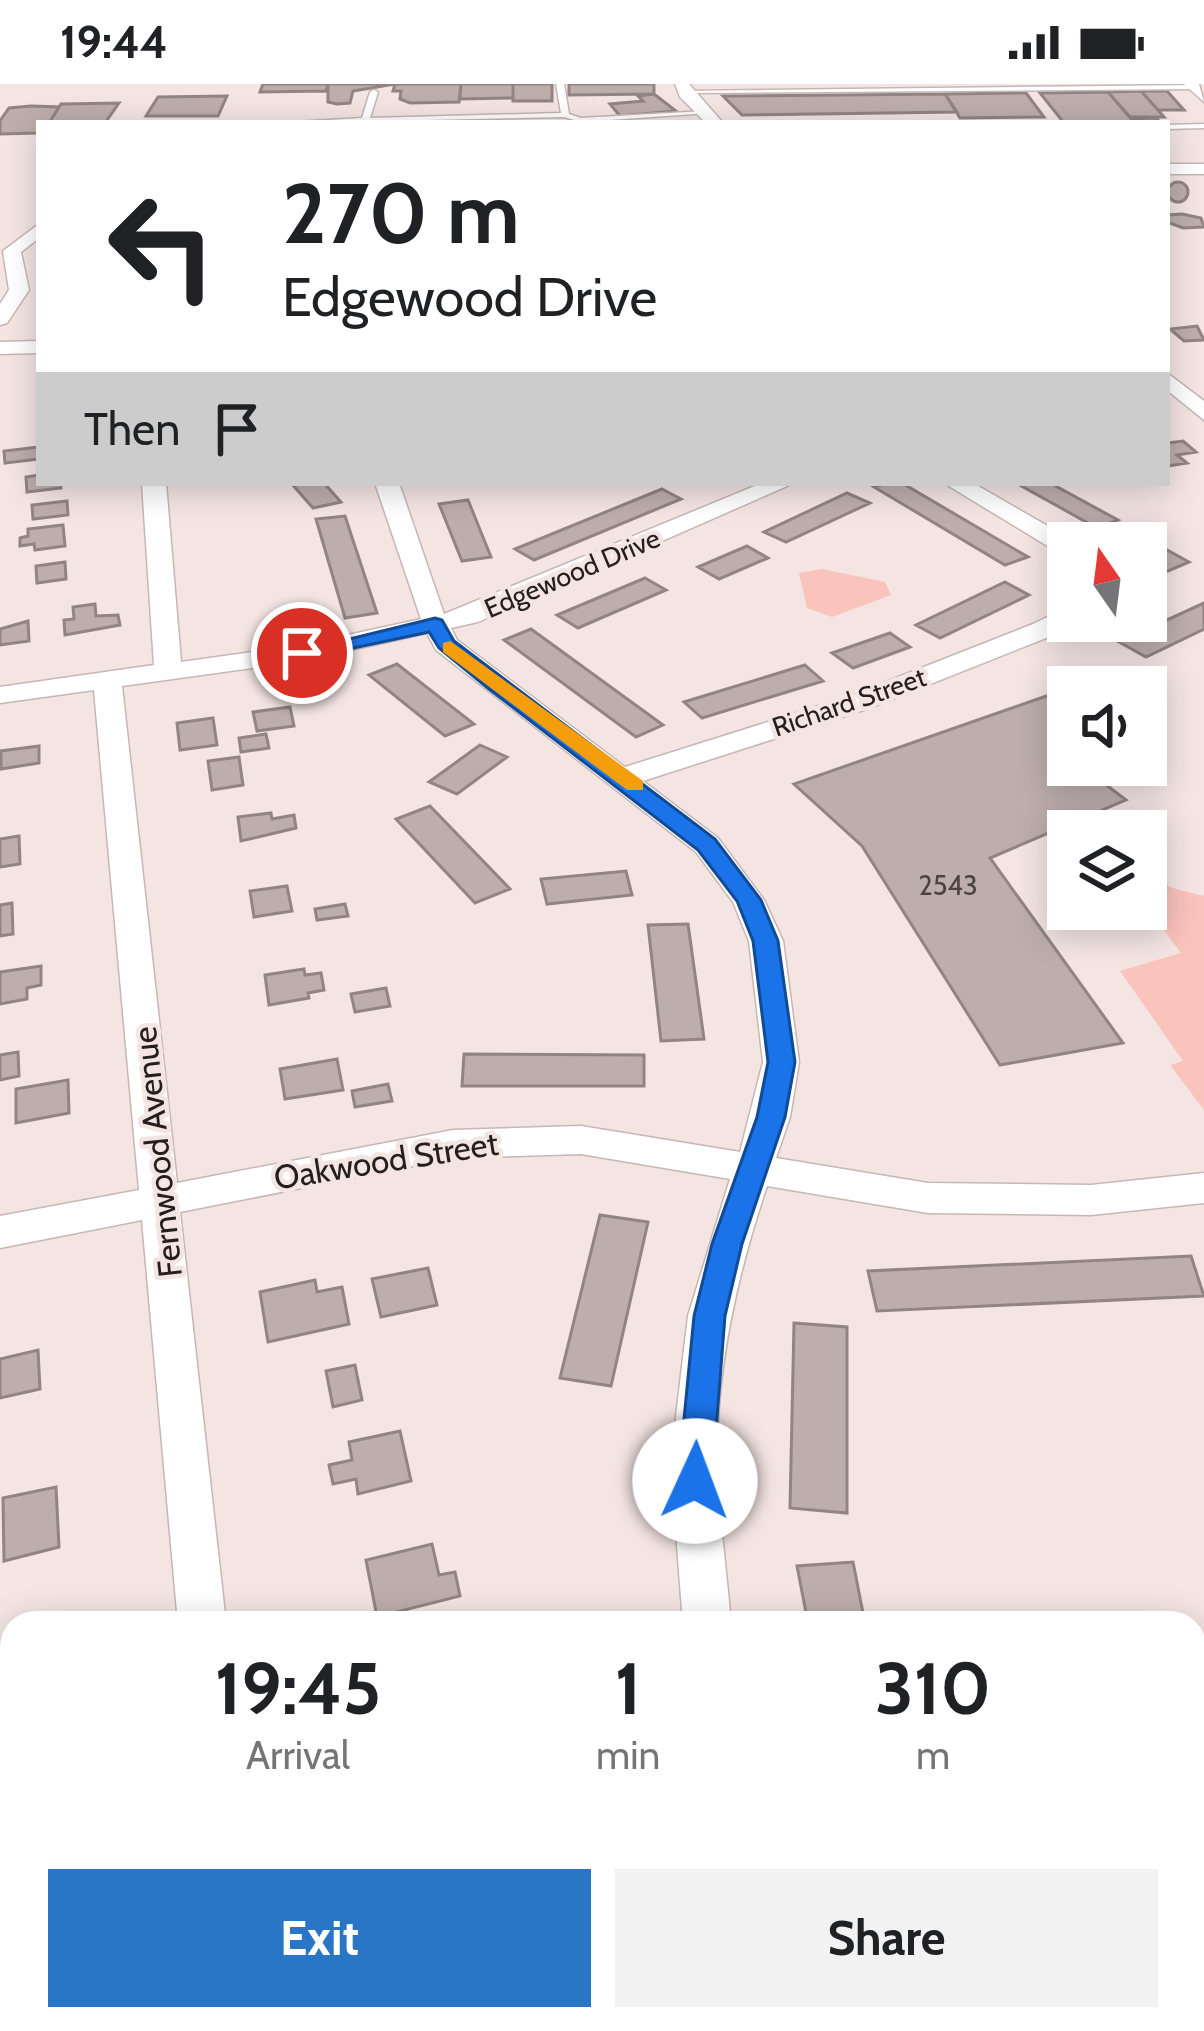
<!DOCTYPE html>
<html lang="en">
<head>
<meta charset="utf-8">
<style>
  body { margin:0; font-family:Cabin,sans-serif; background:#f2f2f2; color:#202124; height:100vh; display:flex; flex-direction:column; font-size:45px; white-space:nowrap }
  * { box-sizing:border-box; margin:0 }
  p { font-size:39px; color:#757577 }
  .icon { flex:none; width:66px; height:66px; fill:none; stroke:currentColor; stroke-width:2; stroke-linecap:round; stroke-linejoin:round }
  .map { position:relative; flex:1; overflow:hidden }
  .details { position:absolute; left:0px; top:1527px; width:1206px; height:420px; display:flex; flex-direction:column; background:#fff; border-radius:36px 36px 0 0; box-shadow:0 6px 30px #0003 }
  .details>* { flex:none }
  .hud { position:absolute; left:36px; top:36px; width:1134px; height:366px; border-radius:0px; box-shadow:0 6px 30px #0003; background:#fff; color:#202124; overflow:hidden }
  .needle { width:78px; rotate:346deg }
  .fabs { position:absolute; left:1047px; top:438px; display:grid; gap:24px }
  .fabs a { display:grid; place-items:center; width:120px; height:120px; border-radius:0px; background:#fff; box-shadow:0 6px 30px #0003; font-size:60px }
  .pin { position:absolute; display:grid; place-items:center; width:102px; height:102px; color:#fff; margin:-51px; border:6px solid #fff; border-radius:50%; box-shadow:0 3px 12px #0007 }
  .me { position:absolute; width:132px; margin:-66px; rotate:2deg; stroke-linejoin:round; filter:drop-shadow(0 0 9px #0008) }
  .turn { display:flex; align-items:center; gap:42px; height:252px; padding:0 48px; font-size:54px }
  .turn .icon { width:156px; height:156px; stroke-width:2.5 }
  .turn b { display:block; font-size:84px; line-height:102px }
  .then { display:flex; align-items:center; height:114px; padding:0 48px; background:#0003; gap:24px; font-size:45px }
  .eta { display:flex; justify-content:space-evenly; align-items:center; height:204px; text-align:center }
  .eta b { font-size:72px; font-weight:700; line-height:84px }
  .primary-button { display:flex; gap:24px; margin-top:auto; padding:24px 48px }
  .primary-button a { flex:1; height:138px; border-radius:0px; background:#2a76c6; color:#fff; font-size:48px; font-weight:700; line-height:138px; text-align:center }
  .primary-button a+a { background:#f2f2f2; color:#202124 }
  .status { display:flex; justify-content:space-between; align-items:center; height:84px; padding:0 60px; background:#fff; direction:ltr }
  .status svg { height:33px; fill:currentColor }
  .map>svg:first-child { display:block }
</style>
</head>
<body>
<div class="status"><b>19:44</b><svg viewBox="0 0 49 12"><path d="M0 12V9h3v3zM5 12V6h3v6zM10 12V3h3v9zM15 12V0h3v12zM26 1h20v11H26zM47 4h2v5h-2z"/></svg></div>
<div class="map">
<svg width="1204" height="1947" viewBox="0 0 1204 1947">
  <rect width="100%" height="100%" fill="#f4e5e3"/>
  <path fill="#fac3bc" d="M822,485L885,498L891,511L832,533L807,524L799,489Z
    M1146,770C1161,805 1167,803 1204,812V1026L1170,981L1183,977L1120,887L1181,869L1146,823Z"/>
  <path fill="#bdaeac" stroke="#918482" stroke-width="3" d="M263,0H328L326,7L260,8Z
    M328,0H395L353,7L350,19L337,20L328,18Z
    M395,0H461L459,18L410,19L400,15L401,7H393Z
    M461,0H513V14L460,15Z
    M513,0H552V17H513Z
    M569,0H654V10L569,11Z
    M1141,7L1158,26L1164,33H1130L1108,8Z
    M1141,7H1167L1184,26H1158Z
    M1108,8L1131,35L1156,34L1160,38L1064,39L1040,9Z
    M1026,9L1044,33L960,34L945,10Z
    M654,10L676,27L620,32L610,20L643,17L638,12Z
    M945,10L957,28L742,31L723,12Z
    M227,12L218,32H146L158,13Z
    M119,19L105,39H49L61,20Z
    M31,22L59,23L49,39H39V49L0,50V37L9,24Z
    M1168 108a10 10 0 1 1 20 0a10 10 0 1 1-20 0Z
    M1182,130L1201,134L1204,143L1183,144L1167,138V131Z
    M1197,242L1204,256L1184,257L1170,245Z
    M1183,357L1196,368L1177,371L1187,379L1168,382L1167,359Z
    M39,363V375L5,379L4,367Z
    M39,391V399H60L61,404L27,408L26,393Z
    M291,399H324L341,418L313,424Z
    M887,399H902L1028,473L1005,481L874,403Z
    M1016,399H1050L1118,436L1097,444Z
    M662,405L681,415L534,476L515,465Z
    M847,409L870,419L786,458L764,448Z
    M468,416L491,473L462,477L439,420Z
    M67,417L68,431L33,435L32,421Z
    M345,432L377,529L345,534L316,435Z
    M63,441L65,462L35,466L34,460L20,462V454L28,452V445Z
    M1140,451L1189,478L1168,487L1146,475V459H1120Z
    M747,462L768,474L719,495L698,483Z
    M65,478L66,495L37,499L36,482Z
    M645,494L666,506L578,544L557,531Z
    M1005,498L1029,511L940,554L916,541Z
    M1204,519V545L1146,573L1119,558Z
    M95,520L96,532L118,531L120,541L65,551L64,536L74,535L73,523Z
    M28,537L29,557L0,561V545Z
    M531,545L663,641L636,653L504,556Z
    M890,549L910,563L853,584L832,569Z
    M397,580L474,640L445,652L369,591Z
    M805,581L823,597L702,634L684,618Z
    M1055,609L1068,618V681H1080L1126,716L990,774L1123,959L1000,981L862,762L794,700Z
    M290,623L294,642L257,647L253,628Z
    M213,634L217,661L180,666L177,639Z
    M266,650L269,664L241,668L239,654Z
    M480,661L507,673L457,710L429,698Z
    M39,662V679L1,685V667Z
    M239,673L243,701L212,706L208,677Z
    M430,722L510,805L475,819L396,735Z
    M271,729L272,735L294,731L296,744L241,757L238,733Z
    M19,752L20,780L0,783V755Z
    M626,787L632,811L547,820L541,795Z
    M287,802L292,827L254,833L250,807Z
    M12,819L13,850L0,852V821Z
    M345,820L348,832L317,836L315,825Z
    M688,840L704,955L661,957L648,841Z
    M41,882V901L27,904V915L0,920V888Z
    M304,885L305,891L321,889L324,906L308,909L309,914L269,921L265,891Z
    M386,904L390,922L355,928L351,910Z
    M18,968L19,992L0,996V971Z
    M464,970L644,971V1002H462Z
    M337,975L343,1006L285,1015L280,985Z
    M68,996L69,1029L16,1039V1005Z
    M388,1000L392,1017L355,1023L352,1007Z
    M600,1131L648,1138L611,1302L560,1294Z
    M1191,1172L1204,1212L877,1227L868,1187Z
    M428,1184L437,1221L381,1233L372,1195Z
    M315,1196L317,1208L342,1203L349,1240L268,1258L260,1208Z
    M794,1239L847,1243V1429L790,1424Z
    M38,1266L40,1305L0,1314V1275Z
    M355,1281L362,1316L333,1323L326,1287Z
    M400,1347L411,1397L358,1410L356,1395L333,1400L329,1381L352,1376L349,1358Z
    M56,1403L59,1463L4,1477L3,1414Z
    M432,1460L439,1491L455,1488L460,1512L377,1533L366,1476Z
    M853,1478L865,1539H808L797,1482Z
    M12,1561V1624L0,1627V1564Z
    M12,1700V1747L0,1750V1703Z
    M12,1908V1935H53L0,1947V1912Z
    M1204,1923V1947H1146L1176,1935H1194V1928Z"/>
  <g fill="none" stroke-linecap="round" stroke-linejoin="round">
    <g stroke="#c6b7b5" stroke-width="3">
      <path id="service" d="M556,0H564L569,30L581,34L705,27L709,29L581,38L564,33L278,39L362,34L370,8L374,6L378,8L370,34L561,29Z
        M1194,1L1197,5L684,9L680,7Z
        M1204,40V44L1167,45V41Z"/>
    </g>
    <g stroke="#c6b7b5" stroke-width="3">
      <path id="minor" d="M675,0H689L723,39H706L680,13Z
        M1184,0H1199L1204,18Z
        M1167,80H1204V90H1167Z
        M39,140V154L21,168L29,206L7,239L0,241V220L9,206L3,167Z
        M39,257V269L0,270V258Z
        M1167,289L1204,317V336L1167,306Z
        M142,399H166L181,578L302,561L421,535L375,399H399L444,530L762,399H794L478,538L451,544L457,556L625,683L850,612L1033,540L1068,523V537H1077L1051,552L870,624L643,697L718,754L764,816L783,857L799,978L790,1033L776,1074L928,1099L1091,1101L1204,1089V1119L1091,1131L928,1129L767,1102C735,1197 712,1300 718,1401C721,1447 727,1493 731,1539H683L672,1397L676,1332L688,1232L730,1095L581,1070L453,1074L180,1128L226,1539H178L142,1136L0,1164V1132L139,1106L94,606L0,619V603L154,581ZM427,549L436,566L696,768L733,818L749,857L763,978L740,1068L581,1042L453,1046L177,1099L122,602L302,577Z
        M944,399H973L1077,459H1068V471L1059,469Z
        M215,1935H271L273,1947H215Z
        M787,1935H844L849,1947H791Z"/>
    </g>
    <use href="#service" fill="#fff" fill-rule="evenodd"/>
    <use href="#minor" fill="#fff" fill-rule="evenodd"/>
  </g>
  <path fill="#1a73e8" stroke="#114b97" stroke-width="3" d="M435,534L442,536L454,557L715,755L761,816L778,857L795,978L785,1033L742,1160L725,1232L712,1397L707,1408L695,1413L683,1408L678,1397L694,1232L712,1160L757,1033L768,978L753,857L737,817L698,766L489,605L439,564L429,548L302,575L292,569Z"/>
  <path fill="#f59e0b" d="M450,557L643,697V706H627L443,568V559Z"/>
  <g text-anchor="middle" dominant-baseline="central" stroke-width="9" stroke-linejoin="round" paint-order="stroke">
    <g font-size="27" fill="#241f1e" stroke="#f4e5e3">
      <text transform="translate(572 489) rotate(-23)">Edgewood Drive</text>
      <text transform="translate(849 618) rotate(-19)">Richard Street</text>
    </g>
    <g font-size="27" fill="#4a4342">
      <text x="948" y="801">2543</text>
    </g>
    <g font-size="33" fill="#241f1e" stroke="#f4e5e3">
      <text transform="translate(157 1068) rotate(-96)">Fernwood Avenue</text>
      <text transform="translate(386 1076) rotate(-9)">Oakwood Street</text>
    </g>
  </g>
</svg>
<div class="fabs">
<a><svg class="needle" viewBox="-14 -14 28 28"><path d="M0-13l5 13h-10z" fill="#e53935"/><path d="M0 13l5-13h-10z" fill="#757577"/></svg></a>
<a><svg class="icon" aria-label="sound" viewBox="0 0 24 24"><path d="M4 9h4l5-4v14l-5-4H4zM17 9q2 3 0 6"/></svg></a>
<a><svg class="icon" aria-label="layers" viewBox="0 0 24 24"><path d="M12 4l9 5-9 5-9-5zM3 14l9 5 9-5"/></svg></a>
</div>
<div class="pin" style="left:302px;top:569px;background:#d93025"><svg class="icon" aria-label="arrive" viewBox="0 0 24 24"><path d="M6 21V4h12l-3 4 3 4H6"/></svg></div>
<svg class="me" style="left:695px;top:1397px" viewBox="-20 -20 40 40"><circle r="19" fill="#fff"/><path d="M0-13L10 11 0 6-10 11z" fill="#1a73e8"/></svg>
<div class="hud">
<div class="turn"><svg class="icon" aria-label="left" viewBox="0 0 24 24"><path d="M17 20v-9H6M10 6l-5 5 5 5"/></svg><div><b>270 m</b>Edgewood Drive</div></div>
<div class="then">Then<svg class="icon" aria-label="arrive" viewBox="0 0 24 24"><path d="M6 21V4h12l-3 4 3 4H6"/></svg></div>
</div>
<section class="details">
<div class="eta">
<div><b>19:45</b><p>Arrival</p></div>
<div><b>1</b><p>min</p></div>
<div><b>310</b><p>m</p></div>
</div>
<div class="primary-button"><a>Exit</a><a>Share</a></div>
</section>
</div>
</body>
</html>
